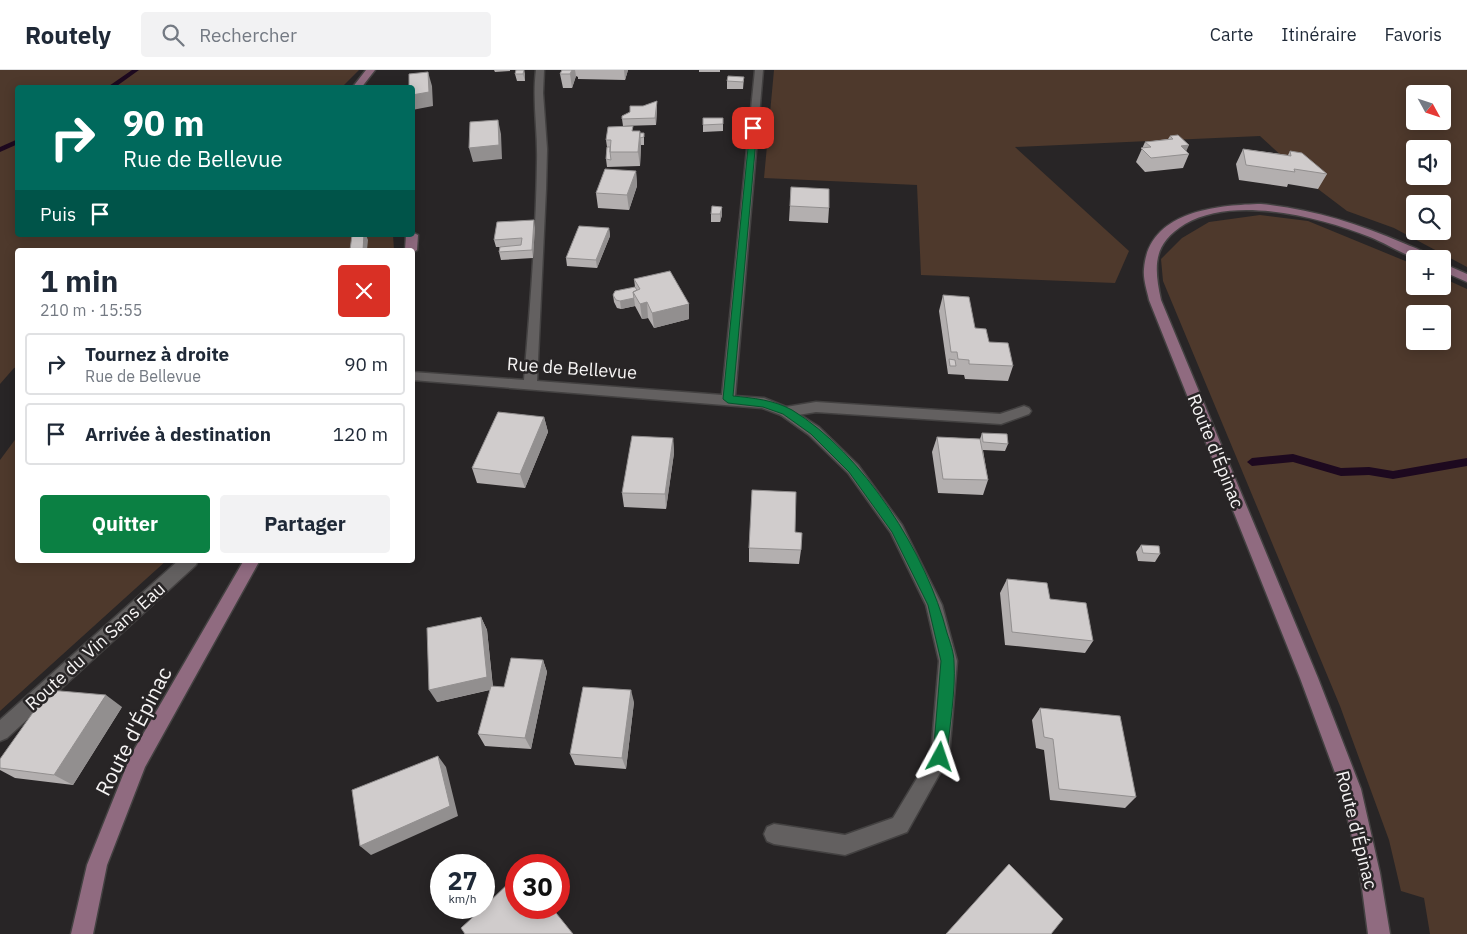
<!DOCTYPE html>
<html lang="fr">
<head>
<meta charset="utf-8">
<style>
  body { margin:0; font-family:"IBM Plex Sans",sans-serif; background:#f2f2f3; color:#1f2937; height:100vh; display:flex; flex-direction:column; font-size:19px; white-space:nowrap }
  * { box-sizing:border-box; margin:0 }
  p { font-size:16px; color:#747a83 }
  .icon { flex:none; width:28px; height:28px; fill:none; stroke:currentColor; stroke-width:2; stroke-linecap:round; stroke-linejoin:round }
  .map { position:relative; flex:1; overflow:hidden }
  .sheet { position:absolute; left:15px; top:178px; width:400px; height:315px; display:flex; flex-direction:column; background:#fff; border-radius:5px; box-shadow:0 2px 12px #0003 }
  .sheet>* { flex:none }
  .banner { position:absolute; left:15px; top:15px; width:400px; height:152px; border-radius:5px; box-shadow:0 2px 12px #0003; background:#00695c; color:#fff; overflow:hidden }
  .needle { width:32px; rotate:130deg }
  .fabs { position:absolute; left:1406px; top:15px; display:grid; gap:10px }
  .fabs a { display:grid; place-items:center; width:45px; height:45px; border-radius:5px; background:#fff; box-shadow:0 2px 12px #0003; font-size:25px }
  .speed { position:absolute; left:430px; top:784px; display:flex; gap:10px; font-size:25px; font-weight:700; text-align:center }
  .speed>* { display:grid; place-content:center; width:65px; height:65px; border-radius:50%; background:#fff; box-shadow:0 2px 12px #0003; line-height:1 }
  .speed small { font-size:12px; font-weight:400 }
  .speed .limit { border:8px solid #d22; background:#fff; color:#111 }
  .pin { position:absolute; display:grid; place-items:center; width:42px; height:42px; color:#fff; margin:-21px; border-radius:10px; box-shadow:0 2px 8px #0006 }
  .me { position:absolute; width:55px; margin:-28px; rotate:5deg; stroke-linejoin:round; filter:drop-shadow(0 0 4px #0008) }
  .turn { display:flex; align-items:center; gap:18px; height:105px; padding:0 25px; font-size:22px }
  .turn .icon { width:65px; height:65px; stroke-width:2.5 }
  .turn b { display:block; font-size:35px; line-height:42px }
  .then { display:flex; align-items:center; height:48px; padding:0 25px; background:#0003; gap:10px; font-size:19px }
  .round { display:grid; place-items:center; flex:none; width:52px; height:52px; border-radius:5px; background:#f2f2f3 }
  .overview { display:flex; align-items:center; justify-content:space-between; height:85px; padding:0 25px }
  h1 { font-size:30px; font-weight:700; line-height:38px }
  .cta { display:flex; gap:10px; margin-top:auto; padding:10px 25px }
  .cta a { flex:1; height:58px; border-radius:5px; background:#0b8043; color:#fff; font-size:20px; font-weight:700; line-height:58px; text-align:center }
  .cta a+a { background:#f2f2f3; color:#1f2937 }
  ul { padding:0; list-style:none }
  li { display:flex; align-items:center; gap:15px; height:62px; margin:0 10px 8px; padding:0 15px; border:2px solid #e0e1e3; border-radius:5px }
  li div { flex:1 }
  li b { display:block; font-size:19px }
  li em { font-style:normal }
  header { display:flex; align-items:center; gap:30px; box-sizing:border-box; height:70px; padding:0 25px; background:#fff; border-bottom:1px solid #e0e1e3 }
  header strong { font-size:24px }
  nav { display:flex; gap:28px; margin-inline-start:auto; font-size:18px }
  .search { width:350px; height:45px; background:#f2f2f3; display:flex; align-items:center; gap:12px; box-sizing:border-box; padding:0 18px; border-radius:5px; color:#747a83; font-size:19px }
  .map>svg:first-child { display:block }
</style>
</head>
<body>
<header>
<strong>Routely</strong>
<div class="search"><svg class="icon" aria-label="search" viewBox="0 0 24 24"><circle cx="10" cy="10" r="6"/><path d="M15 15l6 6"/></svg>Rechercher</div>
<nav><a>Carte</a><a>Itinéraire</a><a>Favoris</a></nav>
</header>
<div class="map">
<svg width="1467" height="864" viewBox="0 0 1467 864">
  <rect width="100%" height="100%" fill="#282526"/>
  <path fill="#4e392c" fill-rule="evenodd" d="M0,0H359L342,17L18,18V165H393L394,180H18L17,297L14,298L0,314Z
    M774,0H1467V197L1394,158L1347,141L1318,119L1260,66L1015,77L1129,181L1115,213L921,205L917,115L764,108ZM1415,24H1442V51H1415ZM1415,79H1442V106H1415ZM1415,134H1442V161H1415Z
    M1260,145L1308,151L1415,195V216H1442L1443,208L1467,219V864H1430L1424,828L1401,821L1389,770L1340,636L1163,211L1161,189L1182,168L1209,152ZM1415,244H1442V271H1415Z
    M17,367L18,490H167L0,641V390Z"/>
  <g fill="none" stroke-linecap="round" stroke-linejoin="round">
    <path fill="#1d091f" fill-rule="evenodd" d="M132,0H139L114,18H106Z
      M18,69V74L0,82V77Z
      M1293,384L1341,398L1369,397L1393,401L1467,388V396L1393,409L1369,405L1341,406L1293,392L1252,396L1247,392L1252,388Z"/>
    <g stroke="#434141" stroke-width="3">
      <path id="service" d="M816,332L1000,344L1024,336L1029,338L1031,341L1029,344L1001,354L816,342L786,347L781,345L779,342L781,339L786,337Z"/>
    </g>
    <g stroke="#434141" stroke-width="3">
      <path id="minor" d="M536,0H544L543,23L547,79L546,119L537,311L722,325L755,0H763L735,326L764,328L791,339L819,357L858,395L902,455L942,535L957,591L949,687L907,762L845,785L774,774L767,771L764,764L767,757L774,754L845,765L893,748L931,685L939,591L926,535L891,463L848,403L809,365L781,345L762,338L412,310V302L524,310C530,238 536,165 537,92C538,61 532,31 536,0Z
        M179,490H198L196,495L7,668L0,671V650Z"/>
    </g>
    <g stroke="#434141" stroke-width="3">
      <path id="secondary" d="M366,0H375L361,18H352Z
        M1261,134C1311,139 1357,153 1403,173C1412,177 1426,181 1434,189C1429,189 1423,190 1418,189C1406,186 1383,172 1370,167C1319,147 1235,125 1185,154C1152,174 1154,197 1161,230L1318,608L1361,719L1380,803L1390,864H1368L1360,803L1341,719L1300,608L1149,230C1147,220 1143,210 1144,199C1148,141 1217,135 1261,134Z
        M412,162L418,165L417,180L412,183V180H405L406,165H412Z
        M1442,193L1467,204V212L1442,201Z
        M244,490H260L145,697L107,795L93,864H71L87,795L131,685Z"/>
    </g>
    <use href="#service" fill="#636060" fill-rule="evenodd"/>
    <use href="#minor" fill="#636060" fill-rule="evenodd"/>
    <use href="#secondary" fill="#906b80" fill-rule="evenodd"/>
  </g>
  <path fill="#b3afaf" d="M494,0H510V1L495,2Z
    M524,0L525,5V11H517L515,4Z
    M562,0H628L625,10L578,9V7L576,6L572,18H563L560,4Z
    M699,0H720V2H699Z
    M744,7L743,19H727V11Z
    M657,31V38L656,55L623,56L622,49Z
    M703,48L723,54V61L703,62Z
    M634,61L640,63H644V75H641L640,96L607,97L606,89L607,77L606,70Z
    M1170,66L1189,84L1183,98L1145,102L1136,92L1145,72L1168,69Z
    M1243,79L1288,85L1290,81L1327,104L1318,119L1288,114L1287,117L1239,110L1236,94Z
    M636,101L637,116L629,140L598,138L596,123Z
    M791,117L829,138L828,153L789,151Z
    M722,137V145L720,152H711V144Z
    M535,157L533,188L501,190L499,182L500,177H496L494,170Z
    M609,158L610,166L597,198L567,196L566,188Z
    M634,209L689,249L654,258L648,248L642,249L635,236L621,239L617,238L614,232L613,225L635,217Z
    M943,225L1013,296L1008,311L965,309L964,305L948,304L939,241Z
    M544,347L548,362L525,418L477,413L472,398Z
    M982,363L1008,374L1005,381L983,380L988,410L983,425L938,423L932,382L937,367L980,369Z
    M673,368L674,383L666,439L624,437L622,423Z
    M795,462L801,480L799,494L749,492V478Z
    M1141,475L1160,484L1155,492L1138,491L1136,482Z
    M1007,509L1050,529L1093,571L1085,583L1005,575L1000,523Z
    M481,547L487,560L493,617H504L543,590L547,602L531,679L485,676L478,664L490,620L437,632Z
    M634,632L626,699L575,695L570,684Z
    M122,637L73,715L15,708L0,700V689Z
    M1040,638L1136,727L1125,738L1050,730L1044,680L1036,678L1032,650Z"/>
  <path fill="#928f8f" d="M524,0L525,5V11L523,4Z
    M572,0H575L576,6L572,18L570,4Z
    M624,0H628L625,10Z
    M428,2L432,16L433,36L412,40V20Z
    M657,31V38L656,55L655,48Z
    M498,50L501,64L502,89L473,92L469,78Z
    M640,61L641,75L640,96L638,82Z
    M1189,75L1185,84L1181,76Z
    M636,101L637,116L629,140L627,125Z
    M722,137V145L720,152V144Z
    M534,150L535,157L533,188L532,180Z
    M609,158L610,166L597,198L596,190Z
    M364,165H366L368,170L367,180H363Z
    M634,228L635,236L621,239L620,231Z
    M647,232L648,248L642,249L640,234Z
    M689,234V249L654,258L652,243Z
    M544,347L548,362L525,418L520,404Z
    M673,368L674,383L666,439L665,424Z
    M481,547L487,560L493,619L437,632L429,620Z
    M543,590L547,602L531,679L525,668Z
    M631,620L634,632L626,699L622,688Z
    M106,625L122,637L73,715L54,705Z
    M438,686L446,697L458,746L371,785L360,776Z"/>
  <path fill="#d0cccc" stroke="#928f8f" d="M516,0H524L523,4H515Z
    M562,0H572L570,4H560Z
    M428,2L429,22L412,25V18H403L409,17V4Z
    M728,6L744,7L743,12L727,11Z
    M402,16H409V17L403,18H402Z
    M657,31L655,48L622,49V46L630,42V36H643Z
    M703,48H723V54L703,55Z
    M498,50L499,75L469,78L470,52Z
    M633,56L632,61H640L638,82H610L611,70H606L608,57Z
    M640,63H644V67L640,68Z
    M1178,65L1189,75L1181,76L1189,84L1151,88L1141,78L1151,77L1145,72L1173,69L1170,66Z
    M607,77H610V82L611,90L606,89Z
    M1243,79L1291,86L1290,81L1302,83L1327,104L1294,99L1295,102L1246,95Z
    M605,99L636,101L627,125L596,123Z
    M791,117L829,119V138L790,136Z
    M712,136L722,137L720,144H711Z
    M534,150L532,180L499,182L500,177L521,175L522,168L494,170L497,152Z
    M579,156L609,158L596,190L566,188Z
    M352,165H364L363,180H350Z
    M670,201L689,234L652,243L647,232L640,234L633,222L640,219L634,209Z
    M635,217L637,220L633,222L634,228L620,231L616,230L613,225L615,221Z
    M943,225L969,227L975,258L986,259L989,272L1008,273L1013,296L969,294V290L958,289L957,282H951Z
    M949,289L955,290L956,296H950Z
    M498,342L544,347L520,404L472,398Z
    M982,363L1007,364L1008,374L983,372Z
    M632,366L673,368L665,424L622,423Z
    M937,367L980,369L988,410L943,409Z
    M752,420L796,422L795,462L802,463L801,480L749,478Z
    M1141,475L1159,476L1160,484L1143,483Z
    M1007,509L1047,513L1050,529L1086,533L1093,571L1012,562Z
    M481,547L487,607L429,620L427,558Z
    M511,588L543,590L525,668L478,664L491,616L504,617Z
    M583,617L631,620L622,688L570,684Z
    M49,620L106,625L54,705L0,698V689Z
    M1040,638L1120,646L1136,727L1059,719L1053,669L1044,667Z
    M438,686L450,736L360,776L352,720Z
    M1009,794L1063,849L1051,864H946Z
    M516,806V838H552L573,864H465L461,858L483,838H484V837Z"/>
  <path fill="#0b8043" stroke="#07532c" d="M753,56L757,58L733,326C753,328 774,330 792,340C863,383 927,484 947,563C950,572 954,583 954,592C956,621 949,658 947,687L945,692L940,694L935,692L933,687L941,591L928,535L892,462L849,402L811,364L783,344L763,337L728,333L723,329L750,58Z"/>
  <g text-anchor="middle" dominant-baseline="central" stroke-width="5" stroke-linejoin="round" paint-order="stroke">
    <g font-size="18" fill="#f6f4f4" stroke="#282526">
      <text transform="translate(572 298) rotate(4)">Rue de Bellevue</text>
      <text transform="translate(1216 381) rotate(68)">Route d'Épinac</text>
      <text transform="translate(95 576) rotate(-42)">Route du Vin Sans Eau</text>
      <text transform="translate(1357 760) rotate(76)">Route d'Épinac</text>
    </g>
    <g font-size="21" fill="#f6f4f4" stroke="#282526">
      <text transform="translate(133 661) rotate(-63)">Route d'Épinac</text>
    </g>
  </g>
</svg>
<div class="fabs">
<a><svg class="needle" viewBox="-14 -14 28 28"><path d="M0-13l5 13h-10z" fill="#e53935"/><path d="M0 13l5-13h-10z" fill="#747a83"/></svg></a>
<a><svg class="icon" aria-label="sound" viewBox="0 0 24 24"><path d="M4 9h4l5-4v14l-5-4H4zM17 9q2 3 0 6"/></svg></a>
<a><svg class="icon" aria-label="search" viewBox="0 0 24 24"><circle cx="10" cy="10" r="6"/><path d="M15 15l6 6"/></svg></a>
<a>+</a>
<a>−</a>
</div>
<div class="speed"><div>27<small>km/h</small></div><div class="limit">30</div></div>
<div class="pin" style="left:753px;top:58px;background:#d93025"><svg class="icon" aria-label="arrive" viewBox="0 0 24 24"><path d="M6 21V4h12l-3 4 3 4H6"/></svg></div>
<svg class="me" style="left:940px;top:687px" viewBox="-20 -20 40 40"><path d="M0-17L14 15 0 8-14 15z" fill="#0b8043" stroke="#fff" stroke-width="4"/></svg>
<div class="banner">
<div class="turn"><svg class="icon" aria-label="right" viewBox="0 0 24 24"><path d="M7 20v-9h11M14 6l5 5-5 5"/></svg><div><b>90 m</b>Rue de Bellevue</div></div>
<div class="then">Puis<svg class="icon" aria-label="arrive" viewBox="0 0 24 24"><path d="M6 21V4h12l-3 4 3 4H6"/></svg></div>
</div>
<section class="sheet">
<div class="overview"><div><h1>1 min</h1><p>210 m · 15:55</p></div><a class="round" style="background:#d93025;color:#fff"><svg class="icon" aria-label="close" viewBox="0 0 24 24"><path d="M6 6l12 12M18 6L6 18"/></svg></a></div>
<ul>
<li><svg class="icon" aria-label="right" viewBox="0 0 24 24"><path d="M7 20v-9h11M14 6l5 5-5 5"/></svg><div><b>Tournez à droite</b><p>Rue de Bellevue</p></div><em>90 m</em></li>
<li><svg class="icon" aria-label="arrive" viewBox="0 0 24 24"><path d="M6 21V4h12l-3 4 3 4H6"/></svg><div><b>Arrivée à destination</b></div><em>120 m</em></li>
</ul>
<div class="cta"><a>Quitter</a><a>Partager</a></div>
</section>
</div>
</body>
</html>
